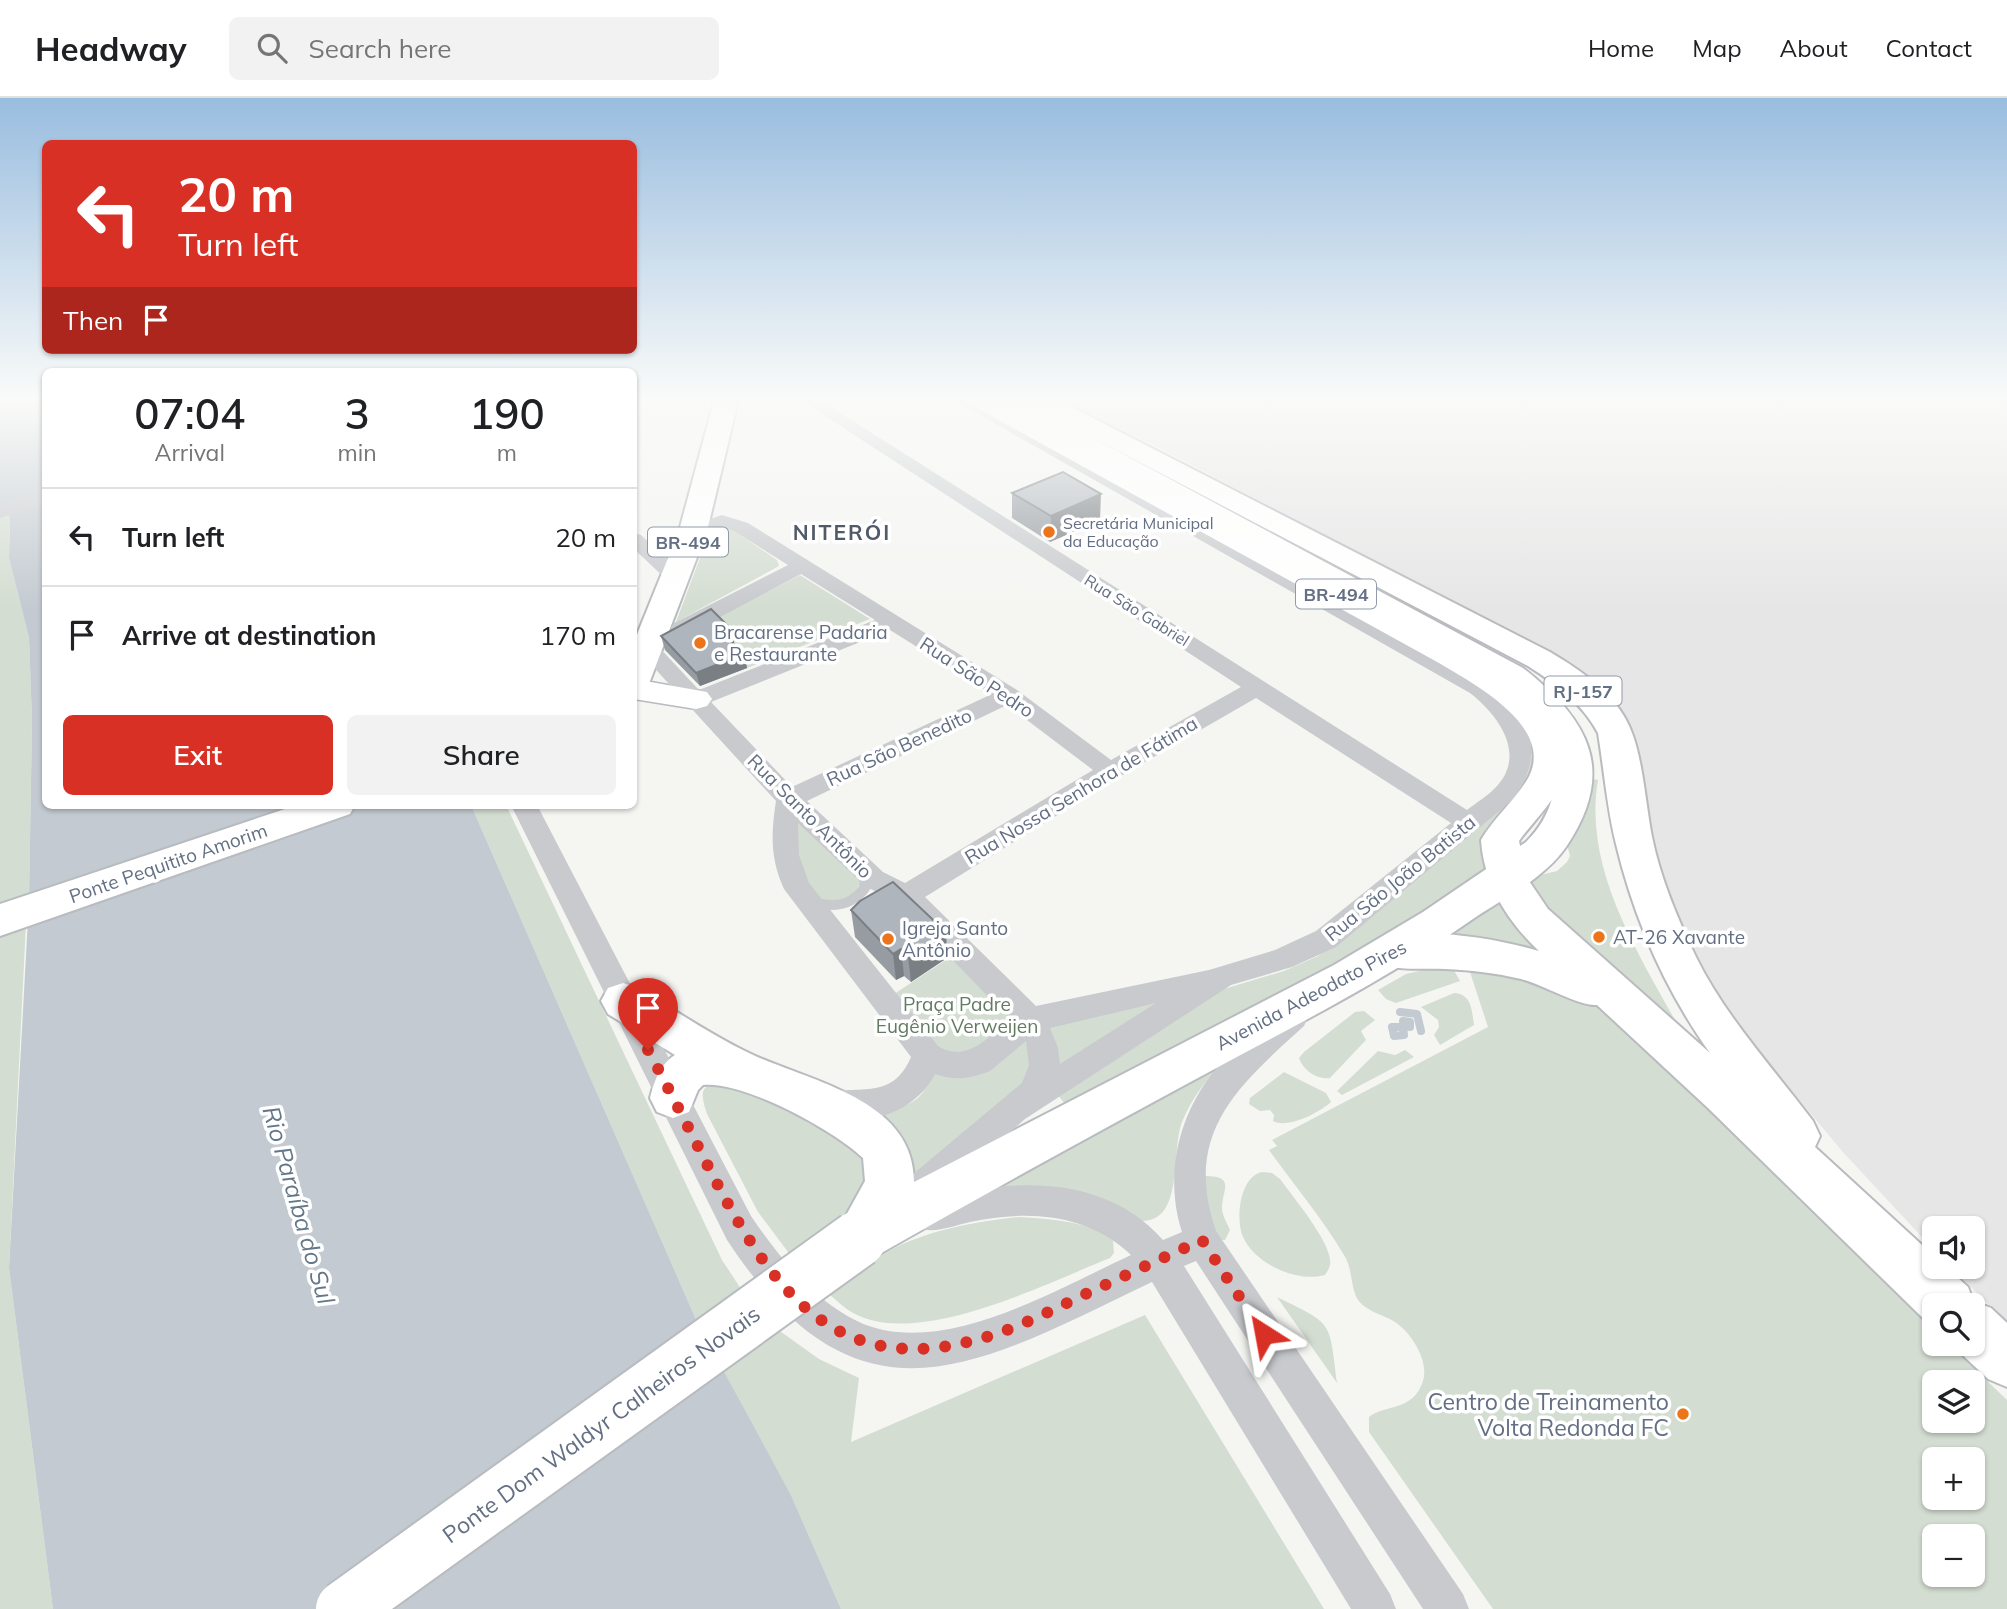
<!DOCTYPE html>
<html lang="en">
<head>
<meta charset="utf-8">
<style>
  body { margin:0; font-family:Mulish,sans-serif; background:#f2f2f2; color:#202124; height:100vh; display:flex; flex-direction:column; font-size:26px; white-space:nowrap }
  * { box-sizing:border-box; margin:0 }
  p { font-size:23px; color:#757577 }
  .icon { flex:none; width:38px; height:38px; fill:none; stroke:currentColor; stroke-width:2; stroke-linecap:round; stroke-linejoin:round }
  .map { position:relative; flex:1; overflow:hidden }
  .sheet { position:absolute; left:42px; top:270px; width:595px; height:441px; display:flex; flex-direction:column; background:#fff; border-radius:10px; box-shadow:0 2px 5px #0004 }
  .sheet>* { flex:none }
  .hud { position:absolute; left:42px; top:42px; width:595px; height:214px; border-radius:10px; box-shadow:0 2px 5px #0004; background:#d93025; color:#fff; overflow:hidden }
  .fabs { position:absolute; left:1922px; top:1118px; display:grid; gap:14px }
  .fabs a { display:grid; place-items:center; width:63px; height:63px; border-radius:10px; background:#fff; box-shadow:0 2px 5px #0004; font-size:35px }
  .pin { position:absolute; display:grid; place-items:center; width:60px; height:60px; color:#fff; margin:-72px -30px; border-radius:50% 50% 50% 0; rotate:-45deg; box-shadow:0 0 7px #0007 }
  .pin .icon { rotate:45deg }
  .me { position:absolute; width:77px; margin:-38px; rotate:326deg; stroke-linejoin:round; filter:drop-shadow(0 0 5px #0008) }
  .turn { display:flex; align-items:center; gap:24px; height:147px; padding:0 21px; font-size:32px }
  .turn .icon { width:91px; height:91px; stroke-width:2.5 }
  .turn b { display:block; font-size:49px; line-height:60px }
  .then { display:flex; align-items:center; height:66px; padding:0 21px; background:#0003; gap:14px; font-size:26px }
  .eta { display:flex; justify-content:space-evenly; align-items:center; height:119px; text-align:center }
  .eta b { font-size:42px; font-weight:600; line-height:49px }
  .cta { display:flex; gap:14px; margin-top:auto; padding:14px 21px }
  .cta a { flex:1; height:80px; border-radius:10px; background:#d93025; color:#fff; font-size:28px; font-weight:600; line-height:80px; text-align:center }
  .cta a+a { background:#f2f2f2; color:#202124 }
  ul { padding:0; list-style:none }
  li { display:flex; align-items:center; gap:21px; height:98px; padding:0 21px; border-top:2px solid #e0e0e0 }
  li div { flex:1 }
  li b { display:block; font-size:26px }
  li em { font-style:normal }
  header { display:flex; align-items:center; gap:42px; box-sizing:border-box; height:98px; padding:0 35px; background:#fff; border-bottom:2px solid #e0e0e0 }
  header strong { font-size:33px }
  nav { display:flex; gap:38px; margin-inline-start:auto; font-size:24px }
  .search { width:490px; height:63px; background:#f2f2f2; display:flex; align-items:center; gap:18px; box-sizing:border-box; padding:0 24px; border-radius:10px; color:#757577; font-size:26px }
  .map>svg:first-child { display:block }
</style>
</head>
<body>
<header>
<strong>Headway</strong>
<div class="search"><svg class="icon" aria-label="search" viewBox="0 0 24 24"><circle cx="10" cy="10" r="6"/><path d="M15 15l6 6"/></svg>Search here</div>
<nav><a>Home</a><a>Map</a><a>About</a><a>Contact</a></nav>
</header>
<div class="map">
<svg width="2007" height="1511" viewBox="0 0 2007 1511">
  <rect width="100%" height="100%" fill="#f5f6f2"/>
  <path fill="#e5e6e5" d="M1054,299H2007V1225L1951,1169H1972V1130H1934V1152L1842,1053L1735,925L1700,864L1652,759L1636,657L1535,548L1157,349Z"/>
  <path fill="#d4ddd2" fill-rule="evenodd" d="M957,299H963L1481,582C1533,617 1567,650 1518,707C1506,721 1492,733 1484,750L1486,765L1494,782L1374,861L1295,904L1071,1014L1058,997L1214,894L1284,873L1318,858L1334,846L1441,755L1494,715L1524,679L1532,658L1529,637L1507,607L1477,585Z
    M7,417L10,420L9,460L29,540L32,623L29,802L0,812V419Z
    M721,428L730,430L777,462L779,468L676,524L710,433Z
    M800,477L870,521L747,570L725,548L712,522Z
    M1589,680L1598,682C1582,775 1644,864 1686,942L1553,825L1524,781L1557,773L1567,764L1570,758L1566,742Z
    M471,707H506L722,1162L743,1194L698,1226Z
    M794,711L862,777C858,803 844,803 821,804L795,776Z
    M1502,804L1573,874L1435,847Z
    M26,825L9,1170L53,1511H0V834Z
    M958,854L1020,921L953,965L888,900Z
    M1440,868L1452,869L1460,883L1396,905L1386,901L1378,892L1406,876Z
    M1469,871L1506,875L1581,899L1597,908L1688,991L1934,1232V1246H1949L2007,1302V1511H1493L1369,1334V1319C1385,1306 1413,1314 1423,1283C1429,1264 1413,1238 1399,1227C1386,1216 1369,1216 1358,1202C1350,1189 1353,1171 1344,1157C1322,1120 1294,1087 1269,1052L1277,1048L1272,1042L1488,929ZM1934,1284H1972V1323H1934ZM1934,1362H1972V1400H1934ZM1934,1438H1972V1477H1934Z
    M1191,892L1052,984L1043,925Z
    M1454,895C1472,896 1472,913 1474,927L1440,947L1434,937L1439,929L1438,922L1421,909Z
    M1364,913L1375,922L1361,933L1366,942L1330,980C1317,982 1303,972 1299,960L1304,954L1355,914Z
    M1026,939L1031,948L1028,981L902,1091L871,1014C906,1010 924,1007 934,969L955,979H972Z
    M1405,952L1414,959L1342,997L1337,993L1378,953L1395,957Z
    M1226,960C1208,980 1192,999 1182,1024C1171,1052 1184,1121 1144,1123L990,1090Z
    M1284,974L1326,995L1331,1004C1319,1015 1288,1031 1273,1023L1274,1017L1270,1012L1260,1013L1249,1006L1250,1000Z
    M725,982L846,1035L866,1061C864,1114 829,1130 791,1158L758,1114L707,1016C699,991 701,988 725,982Z
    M1262,1074L1272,1075L1280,1081C1292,1098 1334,1147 1330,1167C1329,1171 1327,1174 1325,1177C1297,1185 1255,1166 1243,1139C1235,1121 1240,1078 1262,1074Z
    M1205,1078C1236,1078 1222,1092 1222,1110C1222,1117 1227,1125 1230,1132L1225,1142H1219L1205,1122Z
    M1019,1119C1042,1120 1099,1124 1113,1143L1114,1155L1110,1160C1047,1185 918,1251 853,1215C844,1210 836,1202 828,1195C847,1181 866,1165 887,1154C927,1132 974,1124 1019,1119Z
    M1277,1199C1334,1227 1329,1222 1337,1285Z
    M1145,1217L1324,1511H841L791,1397L722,1273L777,1231L819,1261L859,1280L851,1344Z"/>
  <path fill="#c3cad1" d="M0,299H45L46,707H471L698,1226L791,1397L841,1511H53L9,1170L29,802L32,623L29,540L9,460L10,420L0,407Z"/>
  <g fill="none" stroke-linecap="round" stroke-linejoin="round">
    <path stroke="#c3cad1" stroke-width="8" d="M1400,914L1417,916L1421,933
      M1403,923L1410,924V929
      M1392,929H1403L1404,937L1394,938Z"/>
    <g stroke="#b7bbc0" stroke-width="3">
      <path id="secondary" d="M634,581L707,594L712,601L707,608L696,611L634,601Z"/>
    </g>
    <g stroke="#b8bbbf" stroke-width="4">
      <path id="primary" d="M715,299H739L707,433L650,583L646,590L634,593V544L679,433Z
        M987,299H1017L1523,570C1588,621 1618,672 1566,749C1544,781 1502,801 1470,823C1387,881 1298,926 1209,974C1098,1034 986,1095 876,1158L858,1166L840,1158L833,1141L865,1083L863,1060C834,1032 744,983 703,987L698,992L689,1014L673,1020L657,1014L650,1000C654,984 660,966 675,957L608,916L601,903L608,890L623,885L638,890C675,912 711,937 749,955C809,984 914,1000 914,1084L1334,867L1423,814L1526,744C1540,730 1548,716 1553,697C1569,643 1539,616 1499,584L991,304Z
        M297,707H355L350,716L0,838V806Z"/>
    </g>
    <g stroke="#babbbf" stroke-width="4">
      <path id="trunk" d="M962,299H992L1461,551C1502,575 1582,618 1565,675C1558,701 1534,722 1519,743L1527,780L1548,811L1710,955C1665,892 1634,821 1616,746C1607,710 1604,672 1598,635C1582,605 1556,586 1528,568L1025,304L1021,299H1052L1550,554C1582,573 1619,598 1632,635C1643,664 1646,708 1652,739C1660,779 1678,822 1696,859C1725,918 1773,970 1813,1023L1820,1038L1815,1049L1934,1158V1169H1946L1968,1189L1973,1203L1991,1210L2007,1225V1289L1988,1281L1953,1248L1952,1246H1972V1208H1934V1228L1930,1227L1708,1010L1597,907C1581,909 1541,886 1521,881C1496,875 1470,872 1445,871C1423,870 1401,873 1380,866L1374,854L1380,842C1425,828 1494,840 1539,853C1507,823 1484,786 1481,742C1494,720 1514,703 1527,682C1558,630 1474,586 1439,565L966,304Z"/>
    </g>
    <path fill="#c8cace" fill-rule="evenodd" d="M865,769L869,771L871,790C857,813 832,816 807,808L806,805L807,802C829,798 840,810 859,789L861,771Z"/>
    <path fill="#c8cace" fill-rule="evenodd" d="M796,299H815L1467,712C1477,704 1489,697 1497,688C1527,655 1497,616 1470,595L948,299H968L1486,585C1532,619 1546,649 1515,700L1336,849L1292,869L1231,887L1025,1021L937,1098L925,1103L913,1098L908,1087L913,1076L1022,985L1029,967L1026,943L990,973C969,981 956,983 935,976C915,1016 861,1032 820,1017L815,1007L820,997C855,984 891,1006 911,959L784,791C770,761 771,735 776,703L637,551L640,546H656L699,592L875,522L801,476L690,535H674L671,530L674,525L788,467L734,433L722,429L693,439L683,433L686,429L722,417L748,425L1017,592L1111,662L1241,589ZM890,532L992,596L792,689L711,604ZM1256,600L1451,725L1316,833L1275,852L1209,872L1036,908L925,799L1119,679ZM1007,607L1093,672L905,785L883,774L807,703ZM798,725L865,788L896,804L1010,921C988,939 967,966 938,948L809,785L799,757ZM1156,905L1060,966L1058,950L1050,930Z
      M634,435L641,437L682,475L685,479L682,483H668L634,451Z
      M511,707H537L751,1118C779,1159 812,1201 857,1223C938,1263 1057,1191 1131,1157C1087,1115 1026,1112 970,1124C952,1128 935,1136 918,1130L913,1118L918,1106L930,1102C1009,1080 1104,1075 1163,1142L1182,1134C1164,1078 1178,1017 1215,972C1235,949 1260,930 1282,910L1293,907L1304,910L1308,919L1304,928C1238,988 1182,1035 1216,1133L1463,1496L1469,1511H1423L1196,1163L1184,1168L1390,1496L1396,1511H1351L1152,1184C975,1269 859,1342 727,1142Z"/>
    <path fill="#c8cace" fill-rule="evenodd" d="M46,391V406L0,420V405Z"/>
    <use href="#secondary" fill="#fff" fill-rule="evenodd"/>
    <use href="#primary" fill="#fff" fill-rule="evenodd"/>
    <use href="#trunk" fill="#fff" fill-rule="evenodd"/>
    <g stroke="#b8bbbf" stroke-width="60" stroke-linecap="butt">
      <path id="primary-bridge" d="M344,1511L858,1141"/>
    </g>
    <use href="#primary-bridge" stroke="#fff" stroke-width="56"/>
  </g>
  <path fill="#969ca2" d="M1012,395L1100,422L1050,444L1012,420Z
    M661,538L734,544L733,545L744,556L747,570L700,588L665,552Z
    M851,812L946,834L947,860L911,884L904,878L896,882L855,839Z"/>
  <path fill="#7a7f84" d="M1101,396L1100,422L1050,444L1051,418Z
    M731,531L734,544L725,548L722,534Z
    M744,556L747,570L700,588L696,575Z
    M946,834L947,860L911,884L908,858Z
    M901,851L904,878L896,882L893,856Z"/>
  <path fill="#afb5bc" stroke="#7a7f84" stroke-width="2" d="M1063,374L1101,396L1051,418L1012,395Z
    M711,511L731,531L722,534L744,556L696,575L661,538Z
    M893,784L946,834L908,858L901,851L893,856L851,812L860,803Z"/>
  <linearGradient id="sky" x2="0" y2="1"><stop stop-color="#99bddf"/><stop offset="0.59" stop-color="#fafbf9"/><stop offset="1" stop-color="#fafbf9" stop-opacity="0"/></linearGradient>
  <rect width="2007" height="511" fill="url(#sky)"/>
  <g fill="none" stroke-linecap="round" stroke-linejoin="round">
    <path stroke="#d93025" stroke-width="12" stroke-dasharray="0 21.6" d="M648,952C669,991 689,1031 709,1070C768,1185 832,1283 979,1241C1013,1232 1045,1216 1077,1200C1118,1181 1160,1161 1202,1142L1264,1236"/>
  </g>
  <g fill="#ec751b" stroke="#fff" stroke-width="2.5">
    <circle cx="1049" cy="434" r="7"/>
    <circle cx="700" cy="545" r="7"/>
    <circle cx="1599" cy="839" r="7"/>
    <circle cx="888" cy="841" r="7"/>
    <circle cx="1683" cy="1316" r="7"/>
  </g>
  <g text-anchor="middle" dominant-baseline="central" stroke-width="7" stroke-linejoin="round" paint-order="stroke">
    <g font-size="16" fill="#636f84" stroke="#fff" text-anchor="start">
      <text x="1063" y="425">Secretária Municipal<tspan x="1063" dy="18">da Educação</tspan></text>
    </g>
    <g font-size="16" fill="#636f84" stroke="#fff">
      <text transform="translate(1137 512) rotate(32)">Rua São Gabriel</text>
    </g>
    <g fill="#fff" stroke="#929aa9" stroke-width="2">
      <rect x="648" y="429.5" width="80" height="29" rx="5"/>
      <rect x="1296" y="481.5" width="80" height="29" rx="5"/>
      <rect x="1544.5" y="578.5" width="77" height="29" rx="5"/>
    </g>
    <g font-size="18" font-weight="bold" fill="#636f84">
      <text x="688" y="444">BR-494</text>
      <text x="1336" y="496">BR-494</text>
      <text x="1583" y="593">RJ-157</text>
    </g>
    <g font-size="19" fill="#636f84" stroke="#fff" text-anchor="start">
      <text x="714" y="534">Bracarense Padaria<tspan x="714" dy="22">e Restaurante</tspan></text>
      <text x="902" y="830">Igreja Santo<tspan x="902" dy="22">Antônio</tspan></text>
      <text x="1613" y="839">AT-26 Xavante</text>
    </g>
    <g font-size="19" fill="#636f84" stroke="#fff">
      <text transform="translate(977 579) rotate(33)">Rua São Pedro</text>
      <text transform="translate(899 649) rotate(-25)">Rua São Benedito</text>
      <text transform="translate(1081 692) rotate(-31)">Rua Nossa Senhora de Fátima</text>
      <text transform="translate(810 718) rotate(45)">Rua Santo Antônio</text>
      <text transform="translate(168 765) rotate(-19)">Ponte Pequitito Amorim</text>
      <text transform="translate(1400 780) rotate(-39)">Rua São João Batista</text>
      <text transform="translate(1311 897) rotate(-28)">Avenida Adeodato Pires</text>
    </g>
    <g font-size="19" fill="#627b62" stroke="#fff">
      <text x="957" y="906">Praça Padre<tspan x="957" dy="22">Eugênio Verweijen</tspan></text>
    </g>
    <g font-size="21" font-weight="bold" letter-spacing="2" fill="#515a69" stroke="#fff">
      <text x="842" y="434">NITERÓI</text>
    </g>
    <g font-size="23" fill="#636f84" stroke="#fff" text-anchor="end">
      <text x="1669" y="1303">Centro de Treinamento<tspan x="1669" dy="26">Volta Redonda FC</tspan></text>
    </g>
    <g font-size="23" fill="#636f84" stroke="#fff">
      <text transform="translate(601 1326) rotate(-36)">Ponte Dom Waldyr Calheiros Novais</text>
    </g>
    <g font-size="24" font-style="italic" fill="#637788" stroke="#fff">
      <text transform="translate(299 1107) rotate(74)">Rio Paraíba do Sul</text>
    </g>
  </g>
</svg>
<div class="fabs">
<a><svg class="icon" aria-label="sound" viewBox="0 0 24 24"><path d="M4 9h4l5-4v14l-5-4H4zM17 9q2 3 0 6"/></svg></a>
<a><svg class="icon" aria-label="search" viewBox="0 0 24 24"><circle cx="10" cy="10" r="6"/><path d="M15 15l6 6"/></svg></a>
<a><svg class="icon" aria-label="layers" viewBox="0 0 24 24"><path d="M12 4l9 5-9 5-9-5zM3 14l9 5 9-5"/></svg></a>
<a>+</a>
<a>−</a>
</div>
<div class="pin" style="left:648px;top:952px;background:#d93025"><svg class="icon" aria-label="arrive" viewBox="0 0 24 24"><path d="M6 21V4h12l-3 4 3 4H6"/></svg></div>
<svg class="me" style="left:1264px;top:1236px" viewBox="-20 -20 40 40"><path d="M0-17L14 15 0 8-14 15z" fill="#d93025" stroke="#fff" stroke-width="4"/></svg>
<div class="hud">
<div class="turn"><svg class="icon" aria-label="left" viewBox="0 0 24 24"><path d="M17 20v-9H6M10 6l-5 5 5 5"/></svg><div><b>20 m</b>Turn left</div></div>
<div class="then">Then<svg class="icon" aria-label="arrive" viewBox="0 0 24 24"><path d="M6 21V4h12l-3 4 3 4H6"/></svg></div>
</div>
<section class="sheet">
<div class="eta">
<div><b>07:04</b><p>Arrival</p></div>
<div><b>3</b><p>min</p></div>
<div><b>190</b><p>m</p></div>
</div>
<ul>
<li><svg class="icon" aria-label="left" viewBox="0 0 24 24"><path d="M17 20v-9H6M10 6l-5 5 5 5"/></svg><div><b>Turn left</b></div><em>20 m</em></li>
<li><svg class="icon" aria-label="arrive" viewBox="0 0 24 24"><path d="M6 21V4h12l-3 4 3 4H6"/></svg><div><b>Arrive at destination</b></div><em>170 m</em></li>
</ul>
<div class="cta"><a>Exit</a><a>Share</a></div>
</section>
</div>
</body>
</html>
